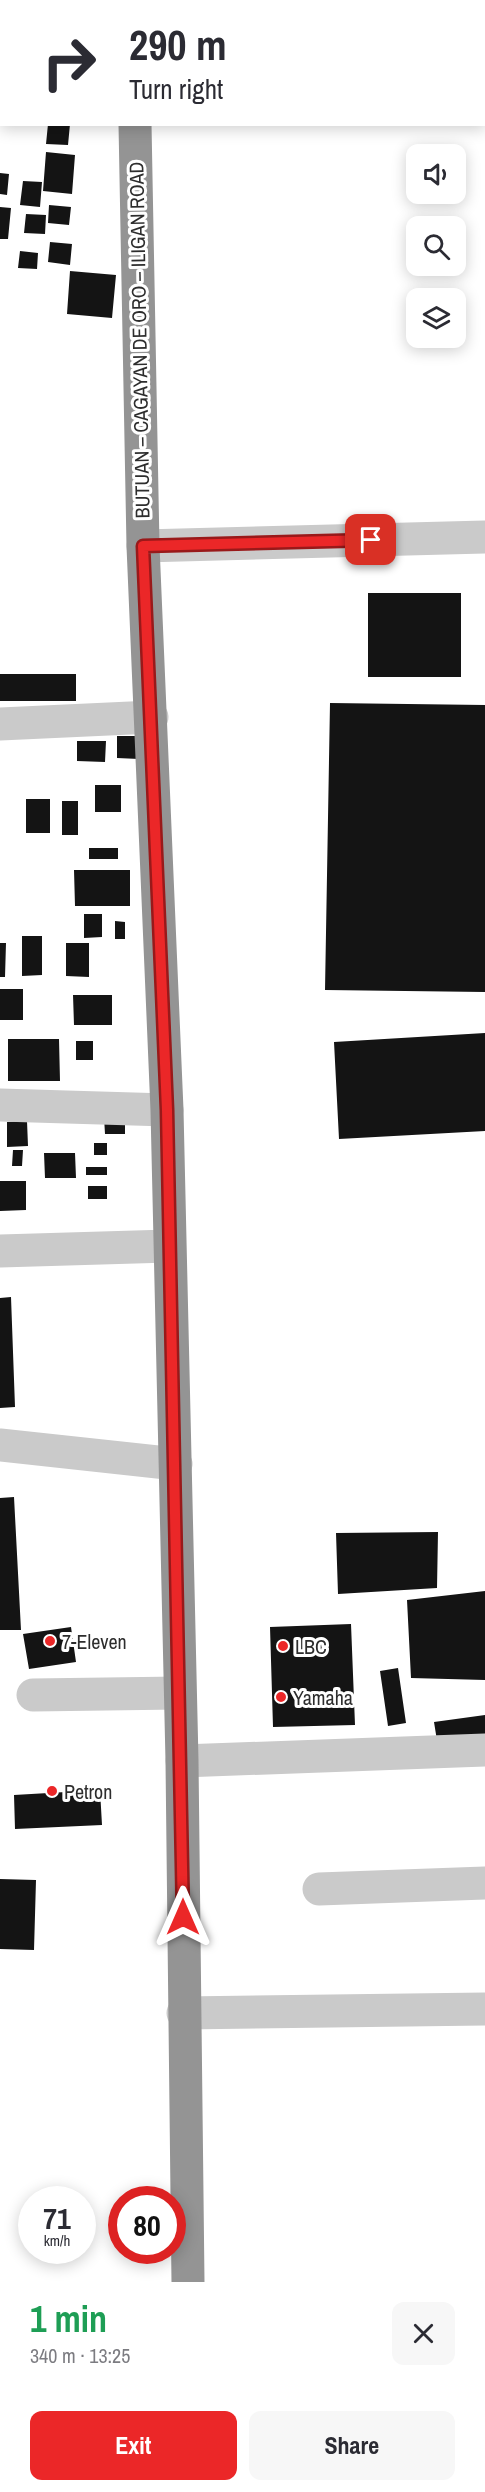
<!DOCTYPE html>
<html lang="en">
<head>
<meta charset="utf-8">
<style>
  body { margin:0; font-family:"Archivo Narrow",sans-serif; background:#f7f7f7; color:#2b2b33; height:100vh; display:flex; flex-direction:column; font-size:22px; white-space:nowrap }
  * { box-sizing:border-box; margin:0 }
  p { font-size:20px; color:#7c7c81 }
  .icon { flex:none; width:33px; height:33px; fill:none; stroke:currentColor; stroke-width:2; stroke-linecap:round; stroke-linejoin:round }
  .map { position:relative; height:2282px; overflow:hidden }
  .side { display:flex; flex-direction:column; background:#fff; flex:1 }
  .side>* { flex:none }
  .top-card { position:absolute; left:0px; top:0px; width:486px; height:126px; box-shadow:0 3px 15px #0003; background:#fff; color:#2b2b33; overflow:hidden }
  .buttons { position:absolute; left:406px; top:144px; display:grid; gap:12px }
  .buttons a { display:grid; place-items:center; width:60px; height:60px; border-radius:12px; background:#fff; box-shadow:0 3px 15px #0003; font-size:30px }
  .speed { position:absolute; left:18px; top:2186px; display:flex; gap:12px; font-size:30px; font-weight:700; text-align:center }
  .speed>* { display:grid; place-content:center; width:78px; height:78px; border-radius:50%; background:#fff; box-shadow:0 3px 15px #0003; line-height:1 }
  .speed small { font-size:15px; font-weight:400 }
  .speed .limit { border:9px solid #d22; background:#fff; color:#111 }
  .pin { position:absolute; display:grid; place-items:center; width:51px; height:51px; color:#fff; margin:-26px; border-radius:12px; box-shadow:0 3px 9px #0006 }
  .me { position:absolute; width:66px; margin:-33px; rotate:0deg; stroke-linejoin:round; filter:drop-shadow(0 0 4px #0008) }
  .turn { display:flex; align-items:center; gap:21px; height:126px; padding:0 30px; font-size:27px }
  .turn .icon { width:78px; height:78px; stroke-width:2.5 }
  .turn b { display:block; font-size:42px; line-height:51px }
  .round { display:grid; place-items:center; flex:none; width:63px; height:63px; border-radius:12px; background:#f7f7f7 }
  .head { display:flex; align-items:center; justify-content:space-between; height:102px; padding:0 30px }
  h1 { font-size:36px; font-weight:800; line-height:45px; color:#1e9e55 }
  .cta { display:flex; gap:12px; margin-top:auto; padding:12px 30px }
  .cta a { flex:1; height:69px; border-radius:12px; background:#eb2728; color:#fff; font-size:24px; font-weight:800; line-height:69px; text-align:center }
  .cta a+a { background:#f7f7f7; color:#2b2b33 }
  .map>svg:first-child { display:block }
</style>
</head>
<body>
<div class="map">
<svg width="485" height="2282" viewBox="0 0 485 2282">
  <rect width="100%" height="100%" fill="#fff"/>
  <path fill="#141414" d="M48,124H70L68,145L46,144Z
    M46,152L75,155L72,194L43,191Z
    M0,173L9,174L7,195L0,194Z
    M23,181L42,182L40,207L20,205Z
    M49,205L71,207L69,225L48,223Z
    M0,207L11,208L8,239H0Z
    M26,214L46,215L45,234L24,233Z
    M50,242L72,244L70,265L48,262Z
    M20,251L38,253L37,269L18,268Z
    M70,271L116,275L112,318L67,314Z
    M368,593H461V677H368Z
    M0,674H76V701H0Z
    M330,703L485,705V992L325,990Z
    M117,736H139V759L117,758Z
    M77,741H106L105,762L77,761Z
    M95,785H121V812H95Z
    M26,799H50V833H26Z
    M62,801H78V835H62Z
    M89,848H118V859H89Z
    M74,870H130V906H75Z
    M84,914H102V937L84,938Z
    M115,921L125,922V939H115Z
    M22,936H42V975L22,976Z
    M0,943H6L5,977H0Z
    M66,943H89V977L66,976Z
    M0,989H23V1020H0Z
    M73,995H112V1025H74Z
    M485,1033V1131L339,1139L334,1042Z
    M8,1039H59L60,1081H8Z
    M76,1041H93V1060H76Z
    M104,1117H125V1134H105Z
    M27,1121L28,1146L7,1147V1122Z
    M94,1143H107V1155H94Z
    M13,1150H23L22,1166H12Z
    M44,1153H75L76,1178H45Z
    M86,1167H107V1175H86Z
    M0,1181H26V1210L0,1211Z
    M88,1186H107V1199H88Z
    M11,1297L15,1407L0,1408V1298Z
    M14,1497L21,1630H0V1498Z
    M438,1532L437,1588L338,1594L336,1533Z
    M485,1591V1680L411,1678L407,1600Z
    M351,1624L355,1725L273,1727L270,1627Z
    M71,1627L76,1662L29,1669L23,1634Z
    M398,1668L406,1723L388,1726L380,1671Z
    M485,1715V1746L439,1753L434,1722Z
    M100,1790L102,1825L15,1829L14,1795Z
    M0,1879L36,1880L34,1950L0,1949Z"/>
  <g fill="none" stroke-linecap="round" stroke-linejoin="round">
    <path stroke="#cacaca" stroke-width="33" d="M143,546L485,537
      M0,724L152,717
      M0,1105L167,1110
      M0,1251L169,1246
      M0,1445L176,1464
      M33,1695L179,1693
      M182,1761L485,1750
      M319,1889L485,1883
      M183,2013L485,2009"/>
    <path stroke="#949494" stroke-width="33" d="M133,0V2
      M135,124L143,546L167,1110L182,1761L188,2282"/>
  </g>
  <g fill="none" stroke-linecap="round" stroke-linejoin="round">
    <g stroke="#99191a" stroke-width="15">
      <path id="route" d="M183,1917L167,1110L143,546L371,540"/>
    </g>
    <use href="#route" stroke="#eb2728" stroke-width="10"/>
  </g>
  <g fill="#eb2728" stroke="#fff" stroke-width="2">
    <circle cx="50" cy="1641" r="6"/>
    <circle cx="283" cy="1646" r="6"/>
    <circle cx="281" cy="1697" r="6"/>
    <circle cx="52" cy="1791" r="6"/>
  </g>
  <g text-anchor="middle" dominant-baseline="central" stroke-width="6" stroke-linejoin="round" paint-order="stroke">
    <g font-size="20" fill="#2d2d2d" stroke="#fff">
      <text transform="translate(139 340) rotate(-91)">BUTUAN – CAGAYAN DE ORO – ILIGAN ROAD</text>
    </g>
    <g font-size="20" fill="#2d2d2d" stroke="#fff" text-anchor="start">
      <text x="62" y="1641">7-Eleven</text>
      <text x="295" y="1646">LBC</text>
      <text x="293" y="1697">Yamaha</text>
      <text x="64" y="1791">Petron</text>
    </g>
  </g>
</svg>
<div class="buttons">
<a><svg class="icon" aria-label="sound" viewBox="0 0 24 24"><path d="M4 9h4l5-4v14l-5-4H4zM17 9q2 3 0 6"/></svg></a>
<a><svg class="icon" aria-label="search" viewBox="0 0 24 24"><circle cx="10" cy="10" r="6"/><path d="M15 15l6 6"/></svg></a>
<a><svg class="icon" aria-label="layers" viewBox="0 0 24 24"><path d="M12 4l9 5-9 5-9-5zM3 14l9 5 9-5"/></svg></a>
</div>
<div class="speed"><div>71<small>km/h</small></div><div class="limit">80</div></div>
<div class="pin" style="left:371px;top:540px;background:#d93025"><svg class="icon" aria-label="arrive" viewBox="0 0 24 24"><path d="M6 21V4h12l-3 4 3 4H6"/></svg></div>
<svg class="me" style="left:183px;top:1917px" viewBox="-20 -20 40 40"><path d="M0-17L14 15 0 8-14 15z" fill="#eb2728" stroke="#fff" stroke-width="4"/></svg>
<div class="top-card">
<div class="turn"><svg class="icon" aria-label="right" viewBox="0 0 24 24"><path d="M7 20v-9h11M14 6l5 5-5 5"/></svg><div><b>290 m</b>Turn right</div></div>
</div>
</div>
<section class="side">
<div class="head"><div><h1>1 min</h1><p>340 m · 13:25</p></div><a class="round"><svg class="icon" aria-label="close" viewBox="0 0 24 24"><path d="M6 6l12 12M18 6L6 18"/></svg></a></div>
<div class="cta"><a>Exit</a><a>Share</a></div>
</section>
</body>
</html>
